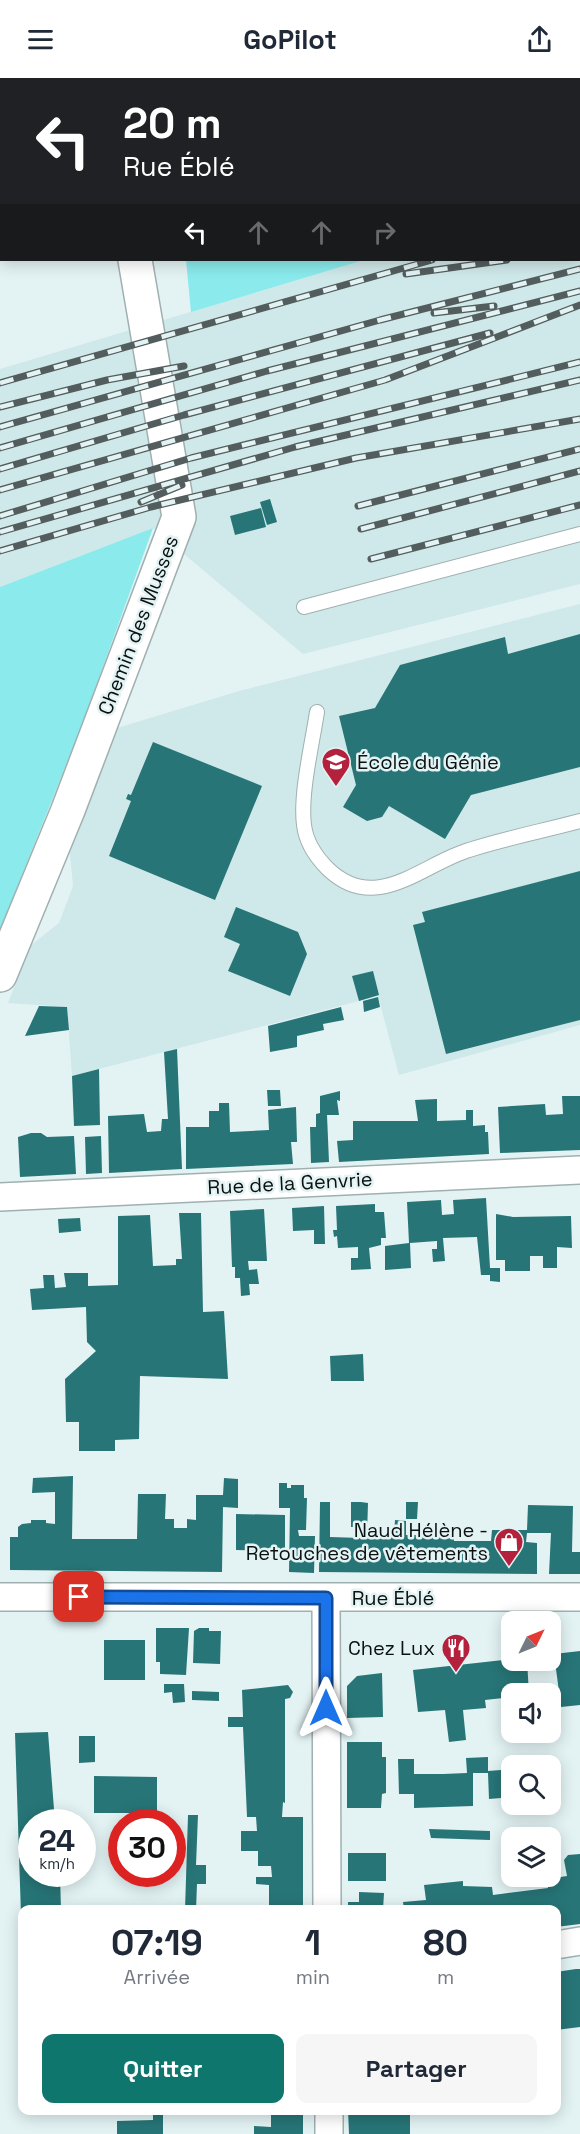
<!DOCTYPE html>
<html lang="fr">
<head>
<meta charset="utf-8">
<style>
  body { margin:0; font-family:"Space Grotesk",sans-serif; background:#f6f6f7; color:#1f2937; height:100vh; display:flex; flex-direction:column; font-size:22px; white-space:nowrap }
  * { box-sizing:border-box; margin:0 }
  p { font-size:20px; color:#747a83 }
  .icon { flex:none; width:33px; height:33px; fill:none; stroke:currentColor; stroke-width:2; stroke-linecap:round; stroke-linejoin:round }
  .map { position:relative; flex:1; overflow:hidden }
  .panel { position:absolute; left:18px; top:1827px; width:543px; height:210px; display:flex; flex-direction:column; background:#fff; border-radius:12px; box-shadow:0 3px 15px #0003 }
  .panel>* { flex:none }
  .top-card { position:absolute; left:0px; top:0px; width:580px; height:183px; box-shadow:0 3px 15px #0003; background:#202124; color:#fff; overflow:hidden }
  .needle { width:39px; rotate:47deg }
  .buttons { position:absolute; left:501px; top:1533px; display:grid; gap:12px }
  .buttons a { display:grid; place-items:center; width:60px; height:60px; border-radius:12px; background:#fff; box-shadow:0 3px 15px #0003; font-size:30px }
  .speed { position:absolute; left:18px; top:1731px; display:flex; gap:12px; font-size:30px; font-weight:700; text-align:center }
  .speed>* { display:grid; place-content:center; width:78px; height:78px; border-radius:50%; background:#fff; box-shadow:0 3px 15px #0003; line-height:1 }
  .speed small { font-size:15px; font-weight:400 }
  .speed .limit { border:9px solid #d22; background:#fff; color:#111 }
  .pin { position:absolute; display:grid; place-items:center; width:51px; height:51px; color:#fff; margin:-26px; border-radius:12px; box-shadow:0 3px 9px #0006 }
  .me { position:absolute; width:66px; margin:-33px; rotate:0deg; stroke-linejoin:round; filter:drop-shadow(0 0 4px #0008) }
  .turn { display:flex; align-items:center; gap:21px; height:126px; padding:0 24px; font-size:27px }
  .turn .icon { width:78px; height:78px; stroke-width:2.5 }
  .turn b { display:block; font-size:42px; line-height:51px }
  .lanes { display:flex; align-items:center; height:57px; padding:0 24px; background:#0003; justify-content:center; gap:30px; direction:ltr }
  .lanes .off { opacity:.35 }
  .eta { display:flex; justify-content:space-evenly; align-items:center; height:102px; text-align:center }
  .eta b { font-size:36px; font-weight:700; line-height:42px }
  .action { display:flex; gap:12px; margin-top:auto; padding:12px 24px }
  .action a { flex:1; height:69px; border-radius:12px; background:#0f766e; color:#fff; font-size:24px; font-weight:700; line-height:69px; text-align:center }
  .action a+a { background:#f6f6f7; color:#1f2937 }
  header { display:flex; justify-content:space-between; align-items:center; height:78px; padding:0 24px; background:#fff; font-size:27px; font-weight:700 }
  .map>svg:first-child { display:block }
</style>
</head>
<body>
<header><svg class="icon" aria-label="menu" viewBox="0 0 24 24"><path d="M4 6h16M4 12h16M4 18h16"/></svg>GoPilot<svg class="icon" aria-label="share" viewBox="0 0 24 24"><path d="M12 15V3M7 8l5-5 5 5M5 13v7h14v-7"/></svg></header>
<div class="map">
<svg width="580" height="2056" viewBox="0 0 580 2056">
  <rect width="100%" height="100%" fill="#e3f3f4"/>
  <path fill="#cfe8e9" d="M580,89V506L303,576L153,450L0,509V291L364,182H579Z
    M580,526V947L399,997L378,918L72,998L67,929L8,925L30,868L59,845L73,808L69,767L114,651L239,613Z"/>
  <path fill="#8aeaec" d="M304,0H580V89L579,2L302,1Z
    M186,182H364L191,234Z
    M153,450L82,647L0,852V509Z"/>
  <path fill="#277577" d="M270,421L277,444L267,447L260,424Z
    M261,430L266,449L235,457L230,438Z
    M580,556V689L471,717L445,761L389,728L382,739L367,743L343,729L356,707L339,638L375,630L400,587L505,559L508,576Z
    M153,664L262,708L215,822L109,778L131,723L126,721L128,716L131,717Z
    M580,793V942L446,976L413,847L425,844L422,834Z
    M236,829L298,854L307,876L290,918L228,893L240,866L224,859Z
    M373,893L379,917L359,923L352,898Z
    M378,919L380,929L364,934L363,923Z
    M39,928L67,929L69,952L25,958Z
    M341,929L344,942L323,946L324,952L297,958V969L270,974L268,948Z
    M177,971L182,1091L109,1095L108,1038L144,1036L147,1054L161,1053L162,1041H168L164,974Z
    M99,991L100,1047L74,1048L72,998Z
    M267,1012H280L281,1028H268Z
    M340,1013V1023L337,1022L339,1037H327L329,1084L311,1085L310,1049H316V1036L320,1035V1018Z
    M562,1018H580V1072L500,1075L498,1029L545,1026L546,1037L563,1036Z
    M437,1021V1043L466,1042V1032H473V1048L485,1047V1054H488L489,1076L339,1084L337,1063L353,1062V1043H418L415,1022Z
    M219,1025H229L230,1054L269,1052L268,1032L296,1029L297,1064H291L293,1086L186,1091V1049H209V1033H219Z
    M31,1055H41L47,1059L74,1058L76,1096L20,1099L18,1059Z
    M101,1058L102,1095L86,1096L85,1059Z
    M486,1120L490,1190H500V1204L490,1203V1197H481L477,1159L443,1160L445,1183L433,1184L432,1171H437V1163L410,1165L411,1190L385,1192V1168L409,1165L407,1124L441,1122L442,1137L454,1136L453,1122Z
    M375,1126V1134H384L386,1160H381V1167L369,1170L371,1191L351,1192V1180H358V1169L338,1170L337,1158L334,1159L333,1152H337L336,1128Z
    M324,1128L325,1166H314V1152L293,1153L292,1130Z
    M264,1131L267,1183H248L249,1192L257,1191L259,1206H249L250,1217L241,1218L240,1200H235V1189H232L230,1133Z
    M179,1135H201L203,1234L224,1233L228,1301L140,1298L139,1361L115,1362V1373H79V1344H66L65,1301L96,1273L87,1264L86,1229L32,1232L30,1211L44,1210L43,1197H54L55,1210L66,1209L64,1195H88V1208L118,1207V1138L150,1137L153,1188L176,1187V1181H182Z
    M496,1136L513,1139L571,1138L572,1170L557,1169V1190H543V1178H530V1193H505V1182H496Z
    M80,1140L81,1153L59,1155L58,1141Z
    M363,1276L364,1303H331L330,1278Z
    M73,1398L72,1461H137L138,1416H166L165,1441H174V1450H187V1441L196,1442V1417H223L224,1400L238,1401V1430L223,1429L222,1494L10,1492V1459H18V1449L22,1446L31,1445V1442H46V1445L55,1446V1414L32,1415L33,1400Z
    M279,1405H287V1410H291V1407H304V1420H307L306,1452H298L299,1458H315L314,1495L289,1494L290,1430H279Z
    M320,1424H330V1459L361,1460L360,1449H351V1424H361L368,1425L367,1457L394,1458L395,1442L406,1443V1457H454V1463H491L492,1452H527L528,1427L573,1428L572,1474H580V1496H549L551,1455H527L526,1464L537,1465V1496L319,1494Z
    M406,1424H418L417,1441H406Z
    M236,1436L285,1437V1473L236,1472Z
    M156,1550H189L186,1597L160,1596V1584H156Z
    M199,1550H209V1553H221L220,1586L193,1585L194,1553Z
    M104,1562H145V1602H104Z
    M580,1573V1627L561,1629L554,1576Z
    M512,1581L527,1582L529,1616H512V1619L485,1622L486,1630L463,1632L466,1662L449,1664L445,1632L418,1634L413,1592Z
    M382,1595L383,1639L347,1640V1608L357,1598Z
    M164,1606H184L185,1624L173,1625L172,1614L164,1615Z
    M288,1607L293,1614L290,1620L285,1621V1725L283,1724L282,1739H303V1832H269V1807L256,1806V1799H272L271,1788H258V1773H241V1753H257L256,1739H247L243,1649H228V1639H243L242,1612Z
    M192,1613L219,1614V1623L192,1622Z
    M48,1654L55,1744H32V1796H60L61,1832H22L21,1837L15,1655Z
    M79,1658H95V1684L79,1685Z
    M347,1664H382V1679H386V1715L382,1716L381,1730H347Z
    M488,1679V1693L501,1692L502,1709L512,1708V1719L489,1721L488,1695H473V1728L414,1730V1716H399L398,1681H414V1696H443L467,1695L466,1680Z
    M94,1698L157,1699V1735H94Z
    M188,1737H198L196,1787H206V1806H197L196,1832H185Z
    M429,1751L490,1753V1762L431,1760Z
    M348,1775H386V1803H348Z
    M580,1776V1846L556,1849V1832H404L403,1824L426,1822L424,1807L463,1803V1808L492,1809L493,1817L548,1810L547,1801L567,1798L564,1782L568,1777Z
    M359,1814L384,1815L383,1832H348V1824H359Z
    M576,1891H580V1949L556,1952V1894Z
    M153,2032H163V2056H117V2043L153,2042Z
    M271,2032H303V2056H254V2048L271,2049Z
    M348,2032H410V2056H349Z"/>
  <g fill="none" stroke-linecap="round" stroke-linejoin="round">
    <g stroke="#a0b0b0" stroke-width="16">
      <path id="service" d="M579,155H580
        M304,529L580,456
        M317,634C312,667 300,716 304,747C306,764 316,779 328,791C376,837 422,786 469,772C506,760 543,753 580,743"/>
    </g>
    <g stroke="#a0b0b0" stroke-width="30">
      <path id="minor" d="M0,1119L580,1092
        M0,1519H580
        M326,1520L327,1832
        M556,1867L580,1863
        M329,2032V2056"/>
    </g>
    <g stroke="#a0b0b0" stroke-width="36">
      <path id="tertiary" d="M259,2L261,0
        M0,897L68,732L179,439L135,182"/>
    </g>
    <use href="#service" stroke="#fff" stroke-width="14"/>
    <use href="#minor" stroke="#fff" stroke-width="27"/>
    <use href="#tertiary" stroke="#fff" stroke-width="33"/>
    <g stroke="#545d5e" stroke-width="7">
      <path id="rail" d="M579,121L580,120
        M579,139H580
        M579,173H580
        M406,196L507,182
        M434,235L494,228
        M0,305L432,182
        M0,329L107,302L184,288
        M0,349L380,242L580,191
        M0,370L267,293L580,213
        M0,391L184,337L490,255
        M0,412L385,302L580,227
        M141,424L182,407
        M358,428L580,371
        M0,438L191,380L580,284
        M361,451L580,393
        M0,454L295,369L580,302
        M0,473L151,429L356,380L580,341
        M371,481L580,427"/>
    </g>
    <use href="#rail" stroke="#e3f3f4" stroke-width="4.5" stroke-dasharray="14" stroke-linecap="butt"/>
  </g>
  <g fill="none" stroke-linecap="round" stroke-linejoin="round">
    <g stroke="#114b97" stroke-width="15">
      <path id="route" d="M79,1519L326,1520V1630"/>
    </g>
    <use href="#route" stroke="#1a73e8" stroke-width="10"/>
  </g>
  <defs>
    <g id="university-pin" transform="scale(1.5)"><path d="M0 17L-7.5 6A9.5 9.5 0 1 1 7.5 6Z" fill="#b4213c" stroke="#e3f3f4"/><path d="M0-5L7-2L0 1L-7-2ZM-4 1L0 2.5L4 1V4Q0 6-4 4Z" fill="#fff"/></g>
    <g id="shop-pin" transform="scale(1.5)"><path d="M0 17L-7.5 6A9.5 9.5 0 1 1 7.5 6Z" fill="#b4213c" stroke="#e3f3f4"/><path d="M-5-2.5h2.3a2.7 3.5 0 0 1 5.4 0H5L5.5 6h-11ZM-1.5-2.5h3a1.5 2.3 0 0 0-3 0Z" fill="#fff"/></g>
    <g id="restaurant-pin" transform="scale(1.5)"><path d="M0 17L-7.5 6A9.5 9.5 0 1 1 7.5 6Z" fill="#b4213c" stroke="#e3f3f4"/><path d="M-5-6h1v4h1v-4h1v4h1v-4h1v5L-1.5 .5V6h-2V.5L-5-1ZM5-6V6H3V1.5H1.5Q1.5-4 5-6Z" fill="#fff"/></g>
  </defs>
  <g fill-rule="evenodd">
    <use href="#university-pin" x="336" y="684"/>
    <use href="#shop-pin" x="509" y="1464"/>
    <use href="#restaurant-pin" x="456" y="1570"/>
  </g>
  <g text-anchor="middle" dominant-baseline="central" stroke-width="5" stroke-linejoin="round" paint-order="stroke">
    <g font-size="20" fill="#0b1010" stroke="#e3f3f4">
      <text transform="translate(138 547) rotate(-69)">Chemin des Musses</text>
      <text transform="translate(290 1105) rotate(-3)">Rue de la Genvrie</text>
      <text x="393" y="1520">Rue Éblé</text>
    </g>
    <g font-size="20" fill="#0b1010" stroke="#e3f3f4" text-anchor="end">
      <text x="357" y="684" text-anchor="start">École du Génie</text>
      <text x="488" y="1452">Naud Hélène -<tspan x="488" dy="23">Retouches de vêtements</tspan></text>
      <text x="435" y="1570">Chez Lux</text>
    </g>
  </g>
</svg>
<div class="buttons">
<a><svg class="needle" viewBox="-14 -14 28 28"><path d="M0-13l5 13h-10z" fill="#e53935"/><path d="M0 13l5-13h-10z" fill="#747a83"/></svg></a>
<a><svg class="icon" aria-label="sound" viewBox="0 0 24 24"><path d="M4 9h4l5-4v14l-5-4H4zM17 9q2 3 0 6"/></svg></a>
<a><svg class="icon" aria-label="search" viewBox="0 0 24 24"><circle cx="10" cy="10" r="6"/><path d="M15 15l6 6"/></svg></a>
<a><svg class="icon" aria-label="layers" viewBox="0 0 24 24"><path d="M12 4l9 5-9 5-9-5zM3 14l9 5 9-5"/></svg></a>
</div>
<div class="speed"><div>24<small>km/h</small></div><div class="limit">30</div></div>
<div class="pin" style="left:79px;top:1519px;background:#d93025"><svg class="icon" aria-label="arrive" viewBox="0 0 24 24"><path d="M6 21V4h12l-3 4 3 4H6"/></svg></div>
<svg class="me" style="left:326px;top:1630px" viewBox="-20 -20 40 40"><path d="M0-17L14 15 0 8-14 15z" fill="#1a73e8" stroke="#fff" stroke-width="4"/></svg>
<div class="top-card">
<div class="turn"><svg class="icon" aria-label="left" viewBox="0 0 24 24"><path d="M17 20v-9H6M10 6l-5 5 5 5"/></svg><div><b>20 m</b>Rue Éblé</div></div>
<div class="lanes"><svg class="icon" aria-label="left" viewBox="0 0 24 24"><path d="M17 20v-9H6M10 6l-5 5 5 5"/></svg><svg class="icon off" aria-label="ahead" viewBox="0 0 24 24"><path d="M12 20V5M6 11l6-6 6 6"/></svg><svg class="icon off" aria-label="ahead" viewBox="0 0 24 24"><path d="M12 20V5M6 11l6-6 6 6"/></svg><svg class="icon off" aria-label="right" viewBox="0 0 24 24"><path d="M7 20v-9h11M14 6l5 5-5 5"/></svg></div>
</div>
<section class="panel">
<div class="eta">
<div><b>07:19</b><p>Arrivée</p></div>
<div><b>1</b><p>min</p></div>
<div><b>80</b><p>m</p></div>
</div>
<div class="action"><a>Quitter</a><a>Partager</a></div>
</section>
</div>
</body>
</html>
